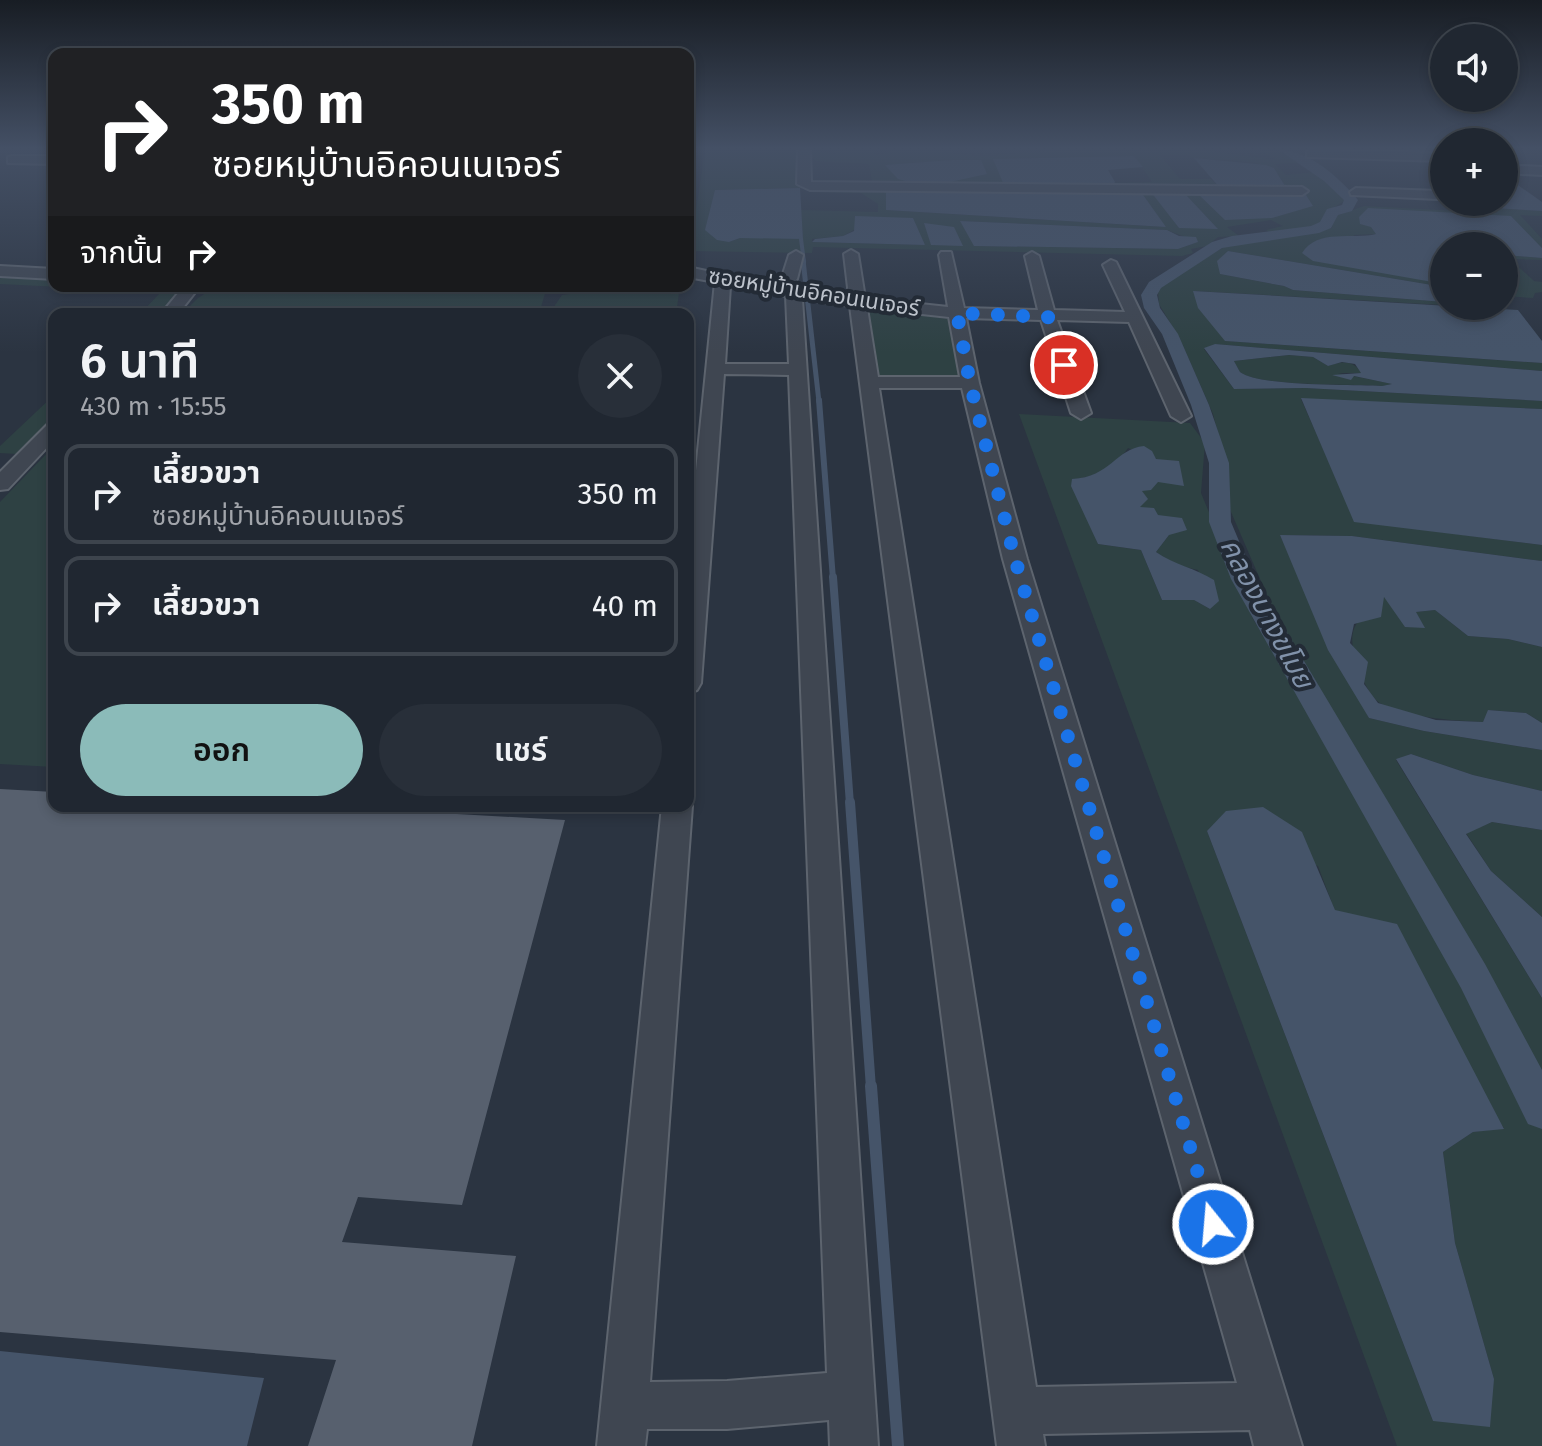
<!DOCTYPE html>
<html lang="th">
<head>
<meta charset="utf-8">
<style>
  body { margin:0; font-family:"Fira Sans","Noto Sans Thai",sans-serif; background:#282f39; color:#f1f3f6; height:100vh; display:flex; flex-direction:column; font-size:30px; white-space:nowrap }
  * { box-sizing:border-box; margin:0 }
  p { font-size:26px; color:#a2a5ab }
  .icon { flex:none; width:44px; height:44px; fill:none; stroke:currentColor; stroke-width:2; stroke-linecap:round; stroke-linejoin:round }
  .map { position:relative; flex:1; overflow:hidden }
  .side { position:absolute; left:48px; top:308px; width:646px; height:504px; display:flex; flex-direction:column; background:#202731; border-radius:16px; box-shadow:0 4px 12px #0003,0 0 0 2px #3d444d }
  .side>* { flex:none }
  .banner { position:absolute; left:48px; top:48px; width:646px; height:244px; border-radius:16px; box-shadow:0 4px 12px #0003,0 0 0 2px #3d444d; background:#202124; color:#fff; overflow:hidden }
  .controls { position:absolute; left:1430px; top:24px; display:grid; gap:16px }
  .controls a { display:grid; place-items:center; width:88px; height:88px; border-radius:50%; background:#202731; box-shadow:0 4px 12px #0003,0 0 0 2px #3d444d; font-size:40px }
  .pin { position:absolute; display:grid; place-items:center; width:68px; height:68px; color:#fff; margin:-34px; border:4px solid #fff; border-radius:50%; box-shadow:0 2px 8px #0007 }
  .me { position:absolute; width:88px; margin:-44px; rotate:343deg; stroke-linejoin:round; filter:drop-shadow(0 0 6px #0008) }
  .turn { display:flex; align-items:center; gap:28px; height:168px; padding:0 32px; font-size:36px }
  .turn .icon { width:104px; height:104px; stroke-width:2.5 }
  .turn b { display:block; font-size:56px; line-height:68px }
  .then { display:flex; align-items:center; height:76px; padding:0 32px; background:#0003; gap:16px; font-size:30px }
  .round { display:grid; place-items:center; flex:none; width:84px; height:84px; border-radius:42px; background:#282f39 }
  .headline { display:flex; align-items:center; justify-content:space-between; height:136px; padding:0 32px }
  h1 { font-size:48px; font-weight:600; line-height:60px }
  .cta { display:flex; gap:16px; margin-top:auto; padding:16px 32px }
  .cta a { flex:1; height:92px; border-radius:48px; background:#8bbbb9; color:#111; font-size:32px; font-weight:600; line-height:92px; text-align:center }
  .cta a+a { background:#282f39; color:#f1f3f6 }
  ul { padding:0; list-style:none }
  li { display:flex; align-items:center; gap:24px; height:100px; margin:0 16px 12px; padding:0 16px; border:4px solid #3d444d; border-radius:16px }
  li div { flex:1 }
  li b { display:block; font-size:30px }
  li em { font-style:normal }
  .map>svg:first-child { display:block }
</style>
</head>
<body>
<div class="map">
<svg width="1542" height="1446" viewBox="0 0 1542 1446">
  <rect width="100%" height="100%" fill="#2b3441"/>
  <path fill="#2e4143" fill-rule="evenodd" d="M705,150H800V188L715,190L729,242L740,238H803L801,210L878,212V204L861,193L822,192L825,183L872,182L869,164L815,161L808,150L835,154L832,150H874V155H883L890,150H955L950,154L986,156L1063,150H1200L1277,160L1258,150H1279L1301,163L1275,164L1286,175L1316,172L1346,200L1328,211L1322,225L1270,233L1266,230L1283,226L1271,220L1227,227L1239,236L1218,237L1207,246L1191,249L1193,253L1182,256L813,247L812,253L690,251ZM1187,154L1194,158L1252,162L1274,168L1285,186L1220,188L1211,179H1180L1160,155ZM1134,156L1152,182L1115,183L994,159ZM952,160L978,173C936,184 924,192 885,165ZM886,190L1141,192L1165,227L886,210ZM1152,192L1187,196L1217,228H1179ZM961,221L1167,230L1198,242L1178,249L975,246ZM854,230L924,245L812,242V239L843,236Z
    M1364,206L1498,213L1493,208L1542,211V216L1520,215L1542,239V248L1511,216L1371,227L1377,234L1353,235L1444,284V287L1228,251L1220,274L1284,286L1293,290L1444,302V305L1194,291L1226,341L1542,363V371L1215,344L1204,349L1234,389L1305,388L1542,401V409L1301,399L1355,521L1542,545V561L1352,536L1280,535L1369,718L1424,731L1542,750V791L1473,775L1411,754L1396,760L1542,998V1084L1279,623L1228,505V471L1213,414L1180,339L1159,304L1158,291L1162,284L1229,244L1332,228L1333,217Z
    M1504,255L1542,258V260L1510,259L1534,281L1542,282V292L1535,293L1533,298L1504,296V293L1518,291L1504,271Z
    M0,275L54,278V286L185,287L160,314H140L161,292L0,284Z
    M217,286H551L546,290L539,314H182L198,298Z
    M591,286H680L676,314H549L562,295L579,293Z
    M879,308L948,319L959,375L875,376L866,309Z
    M1289,355L1313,357L1328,366C1343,361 1352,360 1362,373H1338L1393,384L1382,386C1355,384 1258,387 1240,372C1239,371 1234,361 1234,361Z
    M54,395V418L16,454L0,453V446Z
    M1019,414L1190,423L1205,443L1201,493L1253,619L1542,1087V1446H1397ZM1128,448L1165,462L1141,490L1139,507L1158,515L1169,535L1156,552L1176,565L1198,570L1210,609L1194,600H1162L1141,550L1098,544L1073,479C1095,478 1115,467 1128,448ZM1207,831L1318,866L1335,911L1504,1128L1473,1132L1443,1152L1455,1243L1494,1379L1433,1421Z
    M54,446V767L0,764V502Z
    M1384,596L1406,627H1424L1415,612L1435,610L1468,636L1508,639L1542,647V723L1526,713L1489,710L1483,722C1459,721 1393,717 1376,700C1366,689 1361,676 1357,662C1344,626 1359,620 1384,596Z
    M1492,822L1542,830V917L1491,871L1466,833Z"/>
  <path fill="#455469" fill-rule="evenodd" d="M1134,156L1143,167L1108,170L1115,182L1112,187L1004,185L993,159Z
    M1194,158L1266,165L1274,168L1285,186L1220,188Z
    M952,160H981L987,174L945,183L909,182L898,179L885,165Z
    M1504,175L1542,202V211L1493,208L1485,202H1504Z
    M800,188L803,239L740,238L729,242L717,240L705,230L715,190Z
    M886,189L1141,192L1166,227L886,210Z
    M1182,191L1187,196L1218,229L1179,228L1151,192Z
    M1205,192H1296L1306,195L1313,206L1272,218L1225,220L1198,194Z
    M1368,208L1511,216L1542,248V258L1504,255V246H1444V284L1313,261L1302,253C1318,228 1353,240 1376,234L1371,227L1360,224L1359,217Z
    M855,216L913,218L925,245L812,242L815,239L843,236L854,231Z
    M960,221L1167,230L1179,236L1196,237L1198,242L1178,249L974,246Z
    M924,223L954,227L963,246L931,245Z
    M1228,251L1444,287V302L1293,290L1284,286L1220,274L1217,261Z
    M1193,291L1518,310L1542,341V363L1225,341L1198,308Z
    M1215,344L1542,371V401L1305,388L1234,389L1204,348ZM1289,355L1313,357L1328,366L1342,362L1355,364L1361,373L1332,375L1351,380L1354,376L1392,384L1382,386C1354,384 1260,387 1240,372C1239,370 1235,363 1234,361Z
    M1301,398L1542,409V545L1354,522Z
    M1144,446L1152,451L1156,459L1179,461L1184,486L1158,482L1151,490L1142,491L1148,499L1140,507L1154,508L1158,515L1182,518L1187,530L1169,535L1156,552C1175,565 1195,568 1214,580L1219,601L1210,609L1194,600H1162L1141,550L1098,544L1071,486L1072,479C1111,477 1115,449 1144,446Z
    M1280,535L1352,536L1542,561V647L1508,639L1468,636L1435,610L1416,612L1425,628L1405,627L1384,597L1381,617L1354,624L1350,643L1368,662L1364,684L1378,703L1436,720L1483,722L1488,710L1526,713L1542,723V750L1424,731L1369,718L1328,650Z
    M1411,754L1473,775L1542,791V830L1492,822L1466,834L1491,871L1542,917V998L1396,759Z
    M1263,807L1302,832L1335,910L1397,924L1504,1129L1473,1132L1443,1152L1455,1243L1494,1379L1490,1427L1433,1421L1207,831L1226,811Z
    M0,1351L264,1378L247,1446H0Z"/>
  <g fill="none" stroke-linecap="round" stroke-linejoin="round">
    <path stroke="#455469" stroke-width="4" d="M801,239L804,262"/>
    <path stroke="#455469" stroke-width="5" d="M803,260L819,402"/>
    <path stroke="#455469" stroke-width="6" d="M819,400L833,579"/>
    <path stroke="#455469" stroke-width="8" d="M833,577L850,804"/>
    <path stroke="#455469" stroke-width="10" d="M850,802L871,1088"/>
    <path stroke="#455469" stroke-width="12" d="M871,1086L898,1446"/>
    <path fill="#455469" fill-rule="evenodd" d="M1279,150C1309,150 1340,178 1358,200L1352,211L1338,215L1331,228L1319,233L1222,248L1161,288L1157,295L1160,308L1178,334L1209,405L1229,463L1231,522L1255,579L1485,964L1542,1070V1129L1528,1124L1461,988L1231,579L1209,522V463L1191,405L1162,334L1144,308L1141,295L1149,282L1212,242L1232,236L1311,226L1320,222L1327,209L1342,205L1344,200L1324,181Z"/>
  </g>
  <path fill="#57606e" d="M0,789L54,792V806H314L565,820L462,1205L358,1197L342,1242L516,1256L472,1446H308L336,1360L0,1332Z"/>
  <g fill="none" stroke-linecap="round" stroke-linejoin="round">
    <g stroke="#5d646e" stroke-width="4">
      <path id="street" d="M798,150H810L811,182L1302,187L1308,191L1302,195L810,190L797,184Z
        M1311,150L1444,153V161L1307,157V151Z
        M12,156H54V164L8,163V157Z
        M1504,165L1542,167V175L1504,173Z
        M1356,188L1438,191L1444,196L1438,199L1351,195L1350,192Z
        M851,250L858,254L865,298L948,307L939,255L941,252H951L964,308L1038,310L1025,256L1032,252L1039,256L1054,310L1125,312L1103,265L1111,260L1116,262L1191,416L1181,422L1171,416L1129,322L1057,320L1091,413L1081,419L1071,413L1041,320L966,318L979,383L1027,559L1302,1446H1254L1250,1430L1043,1434L1045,1446H997L850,306L802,299L878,1446H830L829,1420L727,1429H647L645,1446H597L662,806H688V798L692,806L650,1382L727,1381L827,1373L789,375L724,374L701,683L697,690L688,693V550L715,282L688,277V267L771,285L782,277L789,255L796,251L803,255L797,279L788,287L849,296L844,254ZM730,286L786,296L789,364H725ZM867,308L949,317L960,377H878ZM879,388H962L1003,559L1237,1383L1036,1387Z
        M0,266L54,269V279L0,276Z
        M184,286H200L178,314H161Z
        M54,423V440L8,489L0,490V472L47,425Z"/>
    </g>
    <use href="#street" fill="#3f4651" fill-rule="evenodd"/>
  </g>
  <linearGradient id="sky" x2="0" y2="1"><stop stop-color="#181d24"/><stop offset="0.42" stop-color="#445065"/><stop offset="1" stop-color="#445065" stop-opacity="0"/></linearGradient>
  <rect width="1542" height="353" fill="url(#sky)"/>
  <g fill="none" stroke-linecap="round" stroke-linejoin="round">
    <path stroke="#1a73e8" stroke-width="14" stroke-dasharray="0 25.2" d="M1064,365L1048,317L957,313L970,383L1015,559L1213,1224"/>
  </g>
  <g text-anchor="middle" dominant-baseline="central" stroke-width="8" stroke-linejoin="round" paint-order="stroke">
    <g font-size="22" fill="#bcc2cb" stroke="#232b36">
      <text transform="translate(814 292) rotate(9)">ซอยหมู่บ้านอิคอนเนเจอร์</text>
    </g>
    <g font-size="28" font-style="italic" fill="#8192aa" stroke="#232b36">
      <text transform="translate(1267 613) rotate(62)">คลองบางขโมย</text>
    </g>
  </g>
</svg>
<div class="controls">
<a><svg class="icon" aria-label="sound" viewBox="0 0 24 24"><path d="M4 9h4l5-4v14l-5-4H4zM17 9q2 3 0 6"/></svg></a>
<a>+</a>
<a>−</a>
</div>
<div class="pin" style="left:1064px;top:365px;background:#d93025"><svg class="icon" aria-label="arrive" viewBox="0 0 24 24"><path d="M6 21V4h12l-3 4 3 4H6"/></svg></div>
<svg class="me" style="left:1213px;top:1224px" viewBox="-20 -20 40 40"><circle r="17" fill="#1a73e8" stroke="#fff" stroke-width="3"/><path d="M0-11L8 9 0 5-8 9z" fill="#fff"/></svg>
<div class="banner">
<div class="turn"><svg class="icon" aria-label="right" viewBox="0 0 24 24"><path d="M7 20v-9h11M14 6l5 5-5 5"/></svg><div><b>350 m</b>ซอยหมู่บ้านอิคอนเนเจอร์</div></div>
<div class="then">จากนั้น<svg class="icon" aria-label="right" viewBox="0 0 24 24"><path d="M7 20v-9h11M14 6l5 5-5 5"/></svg></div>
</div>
<section class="side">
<div class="headline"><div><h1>6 นาที</h1><p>430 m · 15:55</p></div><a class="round"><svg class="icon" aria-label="close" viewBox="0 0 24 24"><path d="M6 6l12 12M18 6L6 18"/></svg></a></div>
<ul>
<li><svg class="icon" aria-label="right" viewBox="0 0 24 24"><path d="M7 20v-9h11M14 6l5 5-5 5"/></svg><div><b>เลี้ยวขวา</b><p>ซอยหมู่บ้านอิคอนเนเจอร์</p></div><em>350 m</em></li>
<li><svg class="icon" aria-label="right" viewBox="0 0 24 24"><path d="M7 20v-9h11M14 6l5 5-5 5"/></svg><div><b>เลี้ยวขวา</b></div><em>40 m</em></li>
</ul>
<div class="cta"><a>ออก</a><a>แชร์</a></div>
</section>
</div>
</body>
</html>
